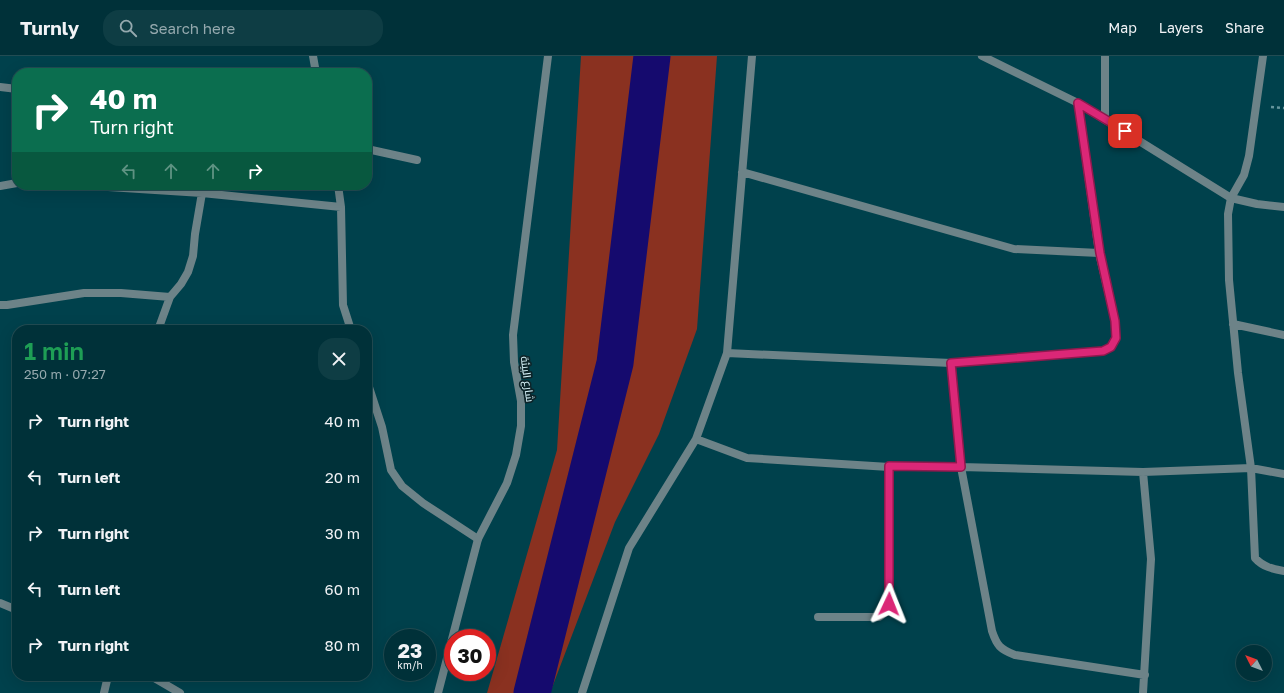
<!DOCTYPE html>
<html lang="en">
<head>
<meta charset="utf-8">
<style>
  body { margin:0; font-family:"Golos Text",Cairo,sans-serif; background:#0e3d44; color:#f1f3f6; height:100vh; display:flex; flex-direction:column; font-size:15px; white-space:nowrap }
  * { box-sizing:border-box; margin:0 }
  p { font-size:13px; color:#95a9ae }
  .icon { flex:none; width:22px; height:22px; fill:none; stroke:currentColor; stroke-width:2; stroke-linecap:round; stroke-linejoin:round }
  .map { position:relative; flex:1; overflow:hidden }
  .panel { position:absolute; left:12px; top:269px; width:360px; height:356px; display:flex; flex-direction:column; background:#003139; border-radius:16px; box-shadow:0 4px 16px #0002,0 0 0 1px #224c53 }
  .panel>* { flex:none }
  .guide { position:absolute; left:12px; top:12px; width:360px; height:122px; border-radius:16px; box-shadow:0 4px 16px #0002,0 0 0 1px #224c53; background:#0b6e4f; color:#fff; overflow:hidden }
  .needle { width:26px; rotate:312deg }
  .buttons { position:absolute; left:1236px; top:589px; display:grid; gap:8px }
  .buttons a { display:grid; place-items:center; width:36px; height:36px; border-radius:50%; background:#003139; box-shadow:0 4px 16px #0002,0 0 0 1px #224c53; font-size:20px }
  .speed { position:absolute; left:384px; top:573px; display:flex; gap:8px; font-size:20px; font-weight:700; text-align:center }
  .speed>* { display:grid; place-content:center; width:52px; height:52px; border-radius:50%; background:#003139; box-shadow:0 4px 16px #0002,0 0 0 1px #224c53; line-height:1 }
  .speed small { font-size:10px; font-weight:400 }
  .speed .limit { border:6px solid #d22; background:#fff; color:#111 }
  .pin { position:absolute; display:grid; place-items:center; width:34px; height:34px; color:#fff; margin:-17px; border-radius:8px; box-shadow:0 2px 6px #0006 }
  .me { position:absolute; width:44px; margin:-22px; rotate:2deg; stroke-linejoin:round; filter:drop-shadow(0 0 3px #0008) }
  .turn { display:flex; align-items:center; gap:14px; height:84px; padding:0 12px; font-size:18px }
  .turn .icon { width:52px; height:52px; stroke-width:2.5 }
  .turn b { display:block; font-size:28px; line-height:34px }
  .lanes { display:flex; align-items:center; height:38px; padding:0 12px; background:#0003; justify-content:center; gap:20px; direction:ltr }
  .lanes .off { opacity:.35 }
  .round { display:grid; place-items:center; flex:none; width:42px; height:42px; border-radius:16px; background:#0e3d44 }
  .headline { display:flex; align-items:center; justify-content:space-between; height:68px; padding:0 12px }
  h1 { font-size:24px; font-weight:600; line-height:30px; color:#1e9e55 }
  ul { padding:0; list-style:none }
  li { display:flex; align-items:center; gap:12px; height:56px; padding:0 12px }
  li div { flex:1 }
  li b { display:block; font-size:15px }
  li em { font-style:normal }
  header { display:flex; align-items:center; gap:24px; box-sizing:border-box; height:56px; padding:0 20px; background:#003139; border-bottom:1px solid #224c53 }
  header strong { font-size:19px }
  nav { display:flex; gap:22px; margin-inline-start:auto; font-size:14px }
  .search { width:280px; height:36px; background:#0e3d44; display:flex; align-items:center; gap:10px; box-sizing:border-box; padding:0 14px; border-radius:16px; color:#95a9ae; font-size:15px }
  .map>svg:first-child { display:block }
</style>
</head>
<body>
<header>
<strong>Turnly</strong>
<div class="search"><svg class="icon" aria-label="search" viewBox="0 0 24 24"><circle cx="10" cy="10" r="6"/><path d="M15 15l6 6"/></svg>Search here</div>
<nav><a>Map</a><a>Layers</a><a>Share</a></nav>
</header>
<div class="map">
<svg width="1284" height="637" viewBox="0 0 1284 637">
  <rect width="100%" height="100%" fill="#00414c"/>
  <path fill="#8a3120" d="M581,0H717L697,273L659,378L615,466L550,637H487L557,394Z"/>
  <g fill="none" stroke-linecap="round" stroke-linejoin="round">
    <path stroke="#150a6e" stroke-width="37" d="M532,637L615,307L652,0"/>
    <path stroke="#64949c" stroke-width="2.5" stroke-dasharray="3 3" stroke-linecap="butt" d="M1271,51L1284,52"/>
    <path stroke="#6d8388" stroke-width="8" d="M313,0L316,17
      M1263,0L1249,100L1244,119L1231,142L1228,158L1229,224L1238,317L1251,412L1255,502C1263,511 1273,513 1284,515
      M0,31L17,33
      M1105,63V0
      M367,93L417,104
      M742,116L1014,193L1099,197
      M77,129L202,137L341,151
      M338,129L341,151L343,249L351,274
      M0,130L17,127
      M0,249H7L84,237H121L170,241
      M1233,268L1284,279
      M158,274L170,241L181,228L188,216L193,200L195,178L202,137
      M727,297L951,307L1103,295L1111,291L1116,283L1115,265L1099,197L1078,47
      M951,307L961,411L992,575C997,590 1000,593 1015,599L1145,619
      M367,325L382,371L391,414L402,430L423,447L478,483
      M696,383L747,402L889,411H961L1143,416L1251,412L1284,418
      M0,547L17,554
      M818,561H879L886,556L889,548L890,538L889,411
      M151,620L180,637
      M104,637L108,620
      M582,637L629,492L696,383L727,297L752,0
      M1143,637L1151,503L1143,416"/>
    <path stroke="#6d8388" stroke-width="8" d="M982,0L1078,47L1231,142L1257,148L1284,151
      M438,637L478,483L507,427L516,399L521,370V345L514,306L513,279L548,0"/>
  </g>
  <g fill="none" stroke-linecap="round" stroke-linejoin="round">
    <g stroke="#8e194d" stroke-width="10">
      <path id="route" d="M889,548V410L961,411L951,307L1103,295L1111,291L1116,282L1115,265L1100,197L1078,47L1125,75"/>
    </g>
    <use href="#route" stroke="#db2777" stroke-width="7"/>
  </g>
  <g text-anchor="middle" dominant-baseline="central" stroke-width="3.5" stroke-linejoin="round" paint-order="stroke">
    <g font-size="11" fill="#d8f4fa" stroke="#0d2429">
      <text transform="translate(528 323) rotate(83)">شارع البيئة</text>
    </g>
  </g>
</svg>
<div class="buttons">
<a><svg class="needle" viewBox="-14 -14 28 28"><path d="M0-13l5 13h-10z" fill="#e53935"/><path d="M0 13l5-13h-10z" fill="#95a9ae"/></svg></a>
</div>
<div class="speed"><div>23<small>km/h</small></div><div class="limit">30</div></div>
<div class="pin" style="left:1125px;top:75px;background:#d93025"><svg class="icon" aria-label="arrive" viewBox="0 0 24 24"><path d="M6 21V4h12l-3 4 3 4H6"/></svg></div>
<svg class="me" style="left:889px;top:548px" viewBox="-20 -20 40 40"><path d="M0-17L14 15 0 8-14 15z" fill="#db2777" stroke="#fff" stroke-width="4"/></svg>
<div class="guide">
<div class="turn"><svg class="icon" aria-label="right" viewBox="0 0 24 24"><path d="M7 20v-9h11M14 6l5 5-5 5"/></svg><div><b>40 m</b>Turn right</div></div>
<div class="lanes"><svg class="icon off" aria-label="left" viewBox="0 0 24 24"><path d="M17 20v-9H6M10 6l-5 5 5 5"/></svg><svg class="icon off" aria-label="ahead" viewBox="0 0 24 24"><path d="M12 20V5M6 11l6-6 6 6"/></svg><svg class="icon off" aria-label="ahead" viewBox="0 0 24 24"><path d="M12 20V5M6 11l6-6 6 6"/></svg><svg class="icon" aria-label="right" viewBox="0 0 24 24"><path d="M7 20v-9h11M14 6l5 5-5 5"/></svg></div>
</div>
<section class="panel">
<div class="headline"><div><h1>1 min</h1><p>250 m · 07:27</p></div><a class="round"><svg class="icon" aria-label="close" viewBox="0 0 24 24"><path d="M6 6l12 12M18 6L6 18"/></svg></a></div>
<ul>
<li><svg class="icon" aria-label="right" viewBox="0 0 24 24"><path d="M7 20v-9h11M14 6l5 5-5 5"/></svg><div><b>Turn right</b></div><em>40 m</em></li>
<li><svg class="icon" aria-label="left" viewBox="0 0 24 24"><path d="M17 20v-9H6M10 6l-5 5 5 5"/></svg><div><b>Turn left</b></div><em>20 m</em></li>
<li><svg class="icon" aria-label="right" viewBox="0 0 24 24"><path d="M7 20v-9h11M14 6l5 5-5 5"/></svg><div><b>Turn right</b></div><em>30 m</em></li>
<li><svg class="icon" aria-label="left" viewBox="0 0 24 24"><path d="M17 20v-9H6M10 6l-5 5 5 5"/></svg><div><b>Turn left</b></div><em>60 m</em></li>
<li><svg class="icon" aria-label="right" viewBox="0 0 24 24"><path d="M7 20v-9h11M14 6l5 5-5 5"/></svg><div><b>Turn right</b></div><em>80 m</em></li>
</ul>
</section>
</div>
</body>
</html>
